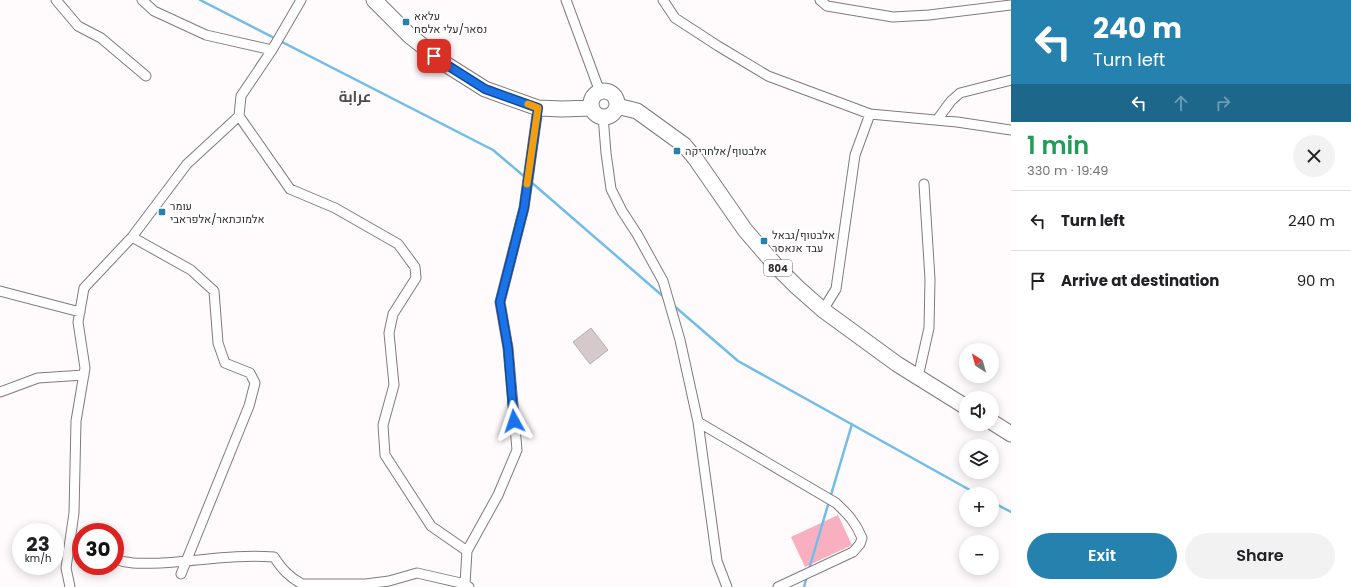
<!DOCTYPE html>
<html lang="en">
<head>
<meta charset="utf-8">
<style>
  body { margin:0; font-family:Poppins,Cairo,Heebo,sans-serif; background:#f2f2f2; color:#202124; height:100vh; display:flex; flex-direction:column; font-size:15px; white-space:nowrap }
  * { box-sizing:border-box; margin:0 }
  p { font-size:13px; color:#757577 }
  .icon { flex:none; width:22px; height:22px; fill:none; stroke:currentColor; stroke-width:2; stroke-linecap:round; stroke-linejoin:round }
  .map { position:relative; flex:1; overflow:hidden }
  .side { display:flex; flex-direction:column; background:#fff; width:340px }
  .side>* { flex:none }
  .top-card { background:#2581ae; color:#fff; overflow:hidden }
  .needle { width:26px; rotate:323deg }
  .controls { position:absolute; left:959px; top:343px; display:grid; gap:8px }
  .controls a { display:grid; place-items:center; width:40px; height:40px; border-radius:50%; background:#fff; box-shadow:0 2px 10px #0003; font-size:20px }
  .speed { position:absolute; left:12px; top:523px; display:flex; gap:8px; font-size:20px; font-weight:700; text-align:center }
  .speed>* { display:grid; place-content:center; width:52px; height:52px; border-radius:50%; background:#fff; box-shadow:0 2px 10px #0003; line-height:1 }
  .speed small { font-size:10px; font-weight:400 }
  .speed .limit { border:6px solid #d22; background:#fff; color:#111 }
  .pin { position:absolute; display:grid; place-items:center; width:34px; height:34px; color:#fff; margin:-17px; border-radius:8px; box-shadow:0 2px 6px #0006 }
  .me { position:absolute; width:44px; margin:-22px; rotate:355deg; stroke-linejoin:round; filter:drop-shadow(0 0 3px #0008) }
  .turn { display:flex; align-items:center; gap:14px; height:84px; padding:0 16px; font-size:18px }
  .turn .icon { width:52px; height:52px; stroke-width:2.5 }
  .turn b { display:block; font-size:28px; line-height:34px }
  .lanes { display:flex; align-items:center; height:38px; padding:0 16px; background:#0003; justify-content:center; gap:20px; direction:ltr }
  .lanes .off { opacity:.35 }
  .round { display:grid; place-items:center; flex:none; width:42px; height:42px; border-radius:21px; background:#f2f2f2 }
  .summary { display:flex; align-items:center; justify-content:space-between; height:68px; padding:0 16px }
  h1 { font-size:24px; font-weight:600; line-height:30px; color:#1e9e55 }
  .action { display:flex; gap:8px; margin-top:auto; padding:8px 16px }
  .action a { flex:1; height:46px; border-radius:24px; background:#2581ae; color:#fff; font-size:16px; font-weight:600; line-height:46px; text-align:center }
  .action a+a { background:#f2f2f2; color:#202124 }
  ul { padding:0; list-style:none }
  li { display:flex; align-items:center; gap:12px; height:60px; padding:0 16px; border-top:1px solid #e0e0e0 }
  li div { flex:1 }
  li b { display:block; font-size:15px }
  li em { font-style:normal }
  main { display:flex; flex:1; min-height:0 }
  .map>svg:first-child { display:block }
</style>
</head>
<body>
<main>
<div class="map">
<svg width="1011" height="587" viewBox="0 0 1011 587">
  <rect width="100%" height="100%" fill="#fffafb"/>
  <path fill="#f8b0c0" d="M838,515L852,545L805,567L791,537Z"/>
  <g fill="none" stroke-linecap="round" stroke-linejoin="round">
    <path stroke="#70bde9" stroke-width="2.5" d="M200,0L493,150L526,178
      M531,182L665,298
      M673,305L738,361L977,494
      M992,502L1011,512
      M809,569L852,424
      M804,587L807,576"/>
  </g>
  <path fill="#d5c9cb" stroke="#b8acae" d="M591,328L608,350L590,364L573,342Z"/>
  <g fill="none" stroke-linecap="round" stroke-linejoin="round">
    <g stroke="#84797c" stroke-width="11">
      <path id="minor" d="M56,0L78,26L101,38L146,76
        M142,0L154,11L206,35L272,50
        M566,0L600,92
        M663,0L675,18L718,46L768,76L870,114L957,122L1011,130
        M820,0L827,6L893,17L929,15L1011,5
        M239,116L290,189L335,208L398,244L415,267L416,278L393,314L389,333L394,385L383,425L385,455L431,526L467,551
        M603,116L606,153L611,189L622,211L637,234L663,281L680,340L698,422L717,561L727,587
        M937,120L951,101L960,93L1011,80
        M132,237L191,270L214,291L218,343L225,363L250,373L255,383L249,406L181,574
        M0,291L80,312
        M823,310L836,289L855,155L870,114
        M918,377L929,328L930,279L924,184
        M0,392L38,378L84,375
        M698,422L836,503C848,514 856,523 862,538L860,544L853,552L778,587
        M71,539L81,544
        M115,559C130,565 145,563 161,563C199,561 236,554 274,557C282,569 289,577 302,584H366L389,581L417,573L465,584L469,587
        M70,587L66,568L74,513L76,421L85,368L78,322L84,288L132,237L187,164L239,116L241,96L272,50L301,0
        M463,587L465,584L467,551L498,495L517,450L508,348L500,302L524,208L538,108"/>
    </g>
    <g stroke="#84797c" stroke-width="17">
      <path id="primary" d="M374,0L410,36L447,65L485,89L538,108L562,109L592,108
        M591 104a13 13 0 1 1 26 0a13 13 0 1 1-26 0Z
        M617,106L637,111L684,145L695,158L745,230L777,267L797,287L823,310L897,364L966,407
        M992,422L1011,434"/>
    </g>
    <use href="#minor" stroke="#fff" stroke-width="9"/>
    <use href="#primary" stroke="#fff" stroke-width="15"/>
  </g>
  <g fill="none" stroke-linecap="round" stroke-linejoin="round">
    <g stroke="#114b97" stroke-width="10">
      <path id="route" d="M434,56L447,65L485,89L538,108L524,208L500,302L508,348L514,421"/>
    </g>
    <use href="#route" stroke="#1a73e8" stroke-width="7"/>
    <path stroke="#f59e0b" stroke-width="7" d="M527,184L538,108L528,104"/>
  </g>
  <g fill="#2581ae" stroke="#fff" stroke-width="1.5">
    <rect x="402" y="18" width="8" height="8" rx="2"/>
    <rect x="673" y="147" width="8" height="8" rx="2"/>
    <rect x="158" y="208" width="8" height="8" rx="2"/>
    <rect x="760" y="237" width="8" height="8" rx="2"/>
  </g>
  <g text-anchor="middle" dominant-baseline="central" stroke-width="3.5" stroke-linejoin="round" paint-order="stroke">
    <rect fill="#fff" stroke="#706d6d" stroke-width="1" x="764" y="260" width="28" height="16" rx="3"/>
    <g font-size="10" font-weight="bold" fill="#332e2f">
      <text x="778" y="268">804</text>
    </g>
    <g font-size="11" fill="#332e2f" stroke="#fff" text-anchor="start">
      <text x="414" y="16">עלאא<tspan x="414" dy="13">נסאר/עלי אלסח</tspan></text>
      <text x="685" y="151">אלבטוף/אלחריקה</text>
      <text x="170" y="206">עומר<tspan x="170" dy="13">אלמוכתאר/אלפראבי</tspan></text>
      <text x="772" y="235">אלבטוף/גבאל<tspan x="772" dy="13">עבד אנאסר</tspan></text>
    </g>
    <g font-size="15" font-weight="bold" fill="#52484a" stroke="#fff">
      <text x="355" y="96">عرابة</text>
    </g>
  </g>
</svg>
<div class="controls">
<a><svg class="needle" viewBox="-14 -14 28 28"><path d="M0-13l5 13h-10z" fill="#e53935"/><path d="M0 13l5-13h-10z" fill="#757577"/></svg></a>
<a><svg class="icon" aria-label="sound" viewBox="0 0 24 24"><path d="M4 9h4l5-4v14l-5-4H4zM17 9q2 3 0 6"/></svg></a>
<a><svg class="icon" aria-label="layers" viewBox="0 0 24 24"><path d="M12 4l9 5-9 5-9-5zM3 14l9 5 9-5"/></svg></a>
<a>+</a>
<a>−</a>
</div>
<div class="speed"><div>23<small>km/h</small></div><div class="limit">30</div></div>
<div class="pin" style="left:434px;top:56px;background:#d93025"><svg class="icon" aria-label="arrive" viewBox="0 0 24 24"><path d="M6 21V4h12l-3 4 3 4H6"/></svg></div>
<svg class="me" style="left:514px;top:421px" viewBox="-20 -20 40 40"><path d="M0-17L14 15 0 8-14 15z" fill="#1a73e8" stroke="#fff" stroke-width="4"/></svg>
</div>
<section class="side">
<div class="top-card">
<div class="turn"><svg class="icon" aria-label="left" viewBox="0 0 24 24"><path d="M17 20v-9H6M10 6l-5 5 5 5"/></svg><div><b>240 m</b>Turn left</div></div>
<div class="lanes"><svg class="icon" aria-label="left" viewBox="0 0 24 24"><path d="M17 20v-9H6M10 6l-5 5 5 5"/></svg><svg class="icon off" aria-label="ahead" viewBox="0 0 24 24"><path d="M12 20V5M6 11l6-6 6 6"/></svg><svg class="icon off" aria-label="right" viewBox="0 0 24 24"><path d="M7 20v-9h11M14 6l5 5-5 5"/></svg></div>
</div>
<div class="summary"><div><h1>1 min</h1><p>330 m · 19:49</p></div><a class="round"><svg class="icon" aria-label="close" viewBox="0 0 24 24"><path d="M6 6l12 12M18 6L6 18"/></svg></a></div>
<ul>
<li><svg class="icon" aria-label="left" viewBox="0 0 24 24"><path d="M17 20v-9H6M10 6l-5 5 5 5"/></svg><div><b>Turn left</b></div><em>240 m</em></li>
<li><svg class="icon" aria-label="arrive" viewBox="0 0 24 24"><path d="M6 21V4h12l-3 4 3 4H6"/></svg><div><b>Arrive at destination</b></div><em>90 m</em></li>
</ul>
<div class="action"><a>Exit</a><a>Share</a></div>
</section>
</main>
</body>
</html>
